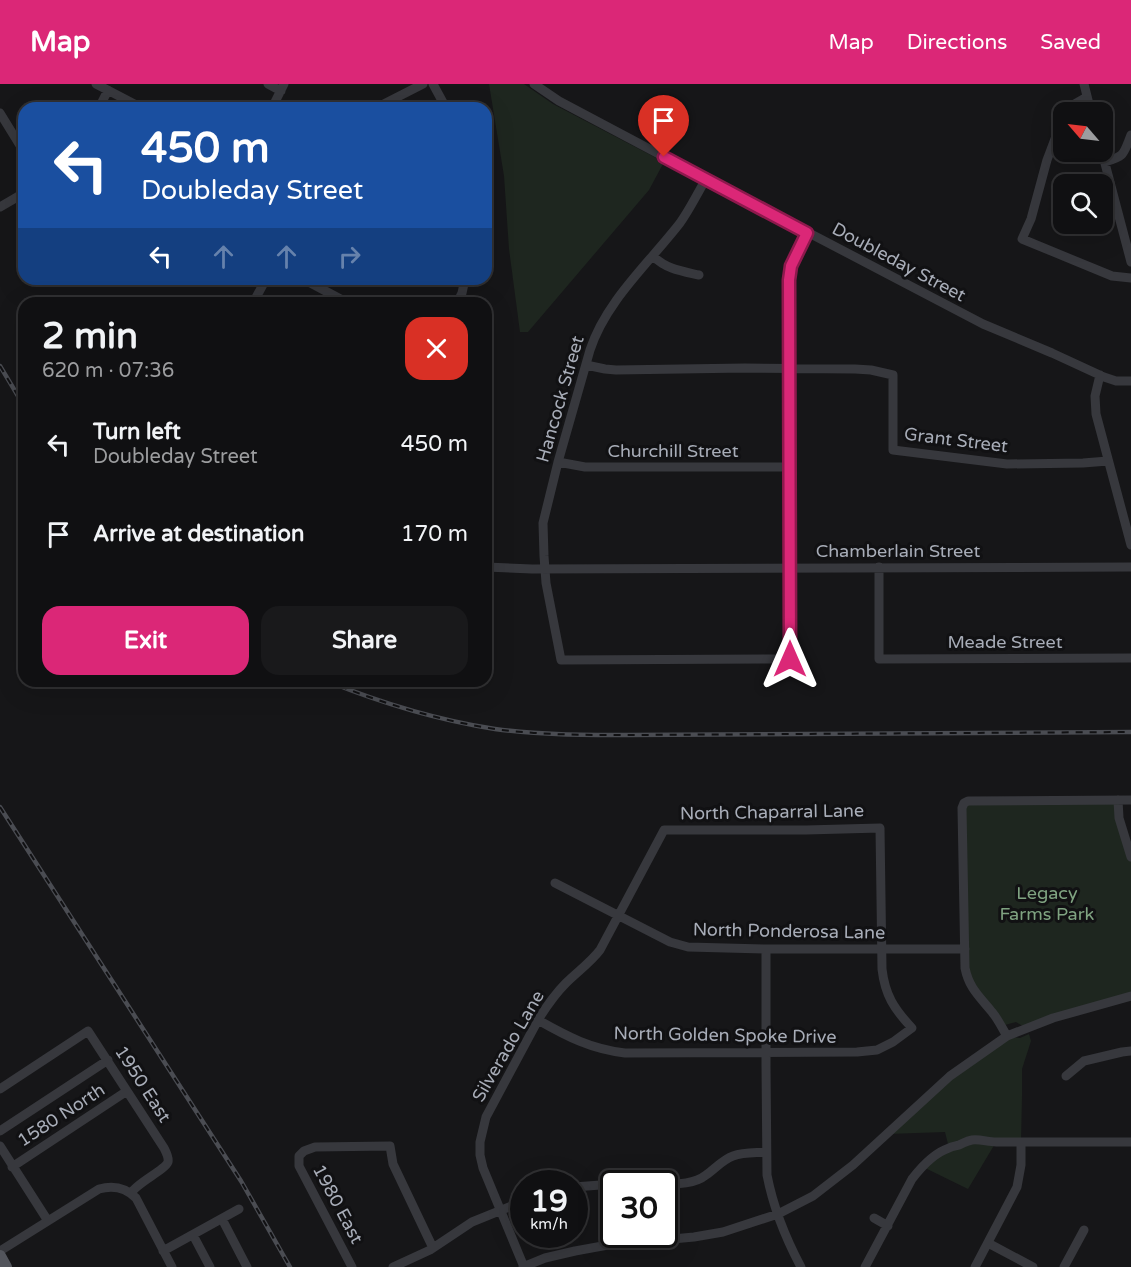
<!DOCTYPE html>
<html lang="en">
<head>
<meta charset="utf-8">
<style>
  body { margin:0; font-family:"Varela Round",sans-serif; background:#19191b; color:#f1f3f6; height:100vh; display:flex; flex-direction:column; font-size:22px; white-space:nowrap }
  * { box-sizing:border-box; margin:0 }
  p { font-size:20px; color:#9c9d9f }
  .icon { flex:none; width:33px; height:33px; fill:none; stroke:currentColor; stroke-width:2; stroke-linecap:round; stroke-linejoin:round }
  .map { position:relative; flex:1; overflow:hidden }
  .drawer { position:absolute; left:18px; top:213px; width:474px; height:390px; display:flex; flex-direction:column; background:#101012; border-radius:18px; box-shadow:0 6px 24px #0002,0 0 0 2px #303032 }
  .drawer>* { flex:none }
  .top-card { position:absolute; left:18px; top:18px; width:474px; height:183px; border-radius:18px; box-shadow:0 6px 24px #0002,0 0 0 2px #303032; background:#1a4fa0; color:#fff; overflow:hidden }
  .needle { width:39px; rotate:298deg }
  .tools { position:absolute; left:1053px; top:18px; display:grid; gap:12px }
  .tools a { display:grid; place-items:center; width:60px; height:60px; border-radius:12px; background:#101012; box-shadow:0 6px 24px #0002,0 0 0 2px #303032; font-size:30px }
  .speed { position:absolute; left:510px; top:1086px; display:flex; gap:12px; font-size:30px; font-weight:700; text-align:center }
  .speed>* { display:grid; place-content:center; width:78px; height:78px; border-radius:50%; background:#101012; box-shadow:0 6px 24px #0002,0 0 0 2px #303032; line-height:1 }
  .speed small { font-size:15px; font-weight:400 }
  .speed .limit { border:3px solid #111; border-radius:9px; background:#fff; color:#111 }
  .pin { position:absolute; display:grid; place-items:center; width:51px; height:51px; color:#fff; margin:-62px -26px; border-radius:50% 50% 50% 0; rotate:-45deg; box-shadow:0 0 6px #0007 }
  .pin .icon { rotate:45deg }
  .me { position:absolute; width:66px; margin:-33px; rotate:0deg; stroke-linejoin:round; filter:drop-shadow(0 0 4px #0008) }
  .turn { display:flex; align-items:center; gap:21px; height:126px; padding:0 24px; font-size:27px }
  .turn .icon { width:78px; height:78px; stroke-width:2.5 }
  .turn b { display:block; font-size:42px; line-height:51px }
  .lanes { display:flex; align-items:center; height:57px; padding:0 24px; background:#0003; justify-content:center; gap:30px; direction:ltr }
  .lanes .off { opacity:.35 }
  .round { display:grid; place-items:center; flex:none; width:63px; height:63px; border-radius:18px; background:#19191b }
  .head { display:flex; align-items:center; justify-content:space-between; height:102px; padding:0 24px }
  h1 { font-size:36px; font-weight:700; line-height:45px }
  .action { display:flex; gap:12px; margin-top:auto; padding:12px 24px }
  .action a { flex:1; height:69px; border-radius:18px; background:#db2777; color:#fff; font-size:24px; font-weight:700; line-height:69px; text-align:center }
  .action a+a { background:#19191b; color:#f1f3f6 }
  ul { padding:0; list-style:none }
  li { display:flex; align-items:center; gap:18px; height:90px; padding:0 24px }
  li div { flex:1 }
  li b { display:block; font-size:22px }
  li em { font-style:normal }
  header { display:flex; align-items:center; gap:36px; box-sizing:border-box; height:84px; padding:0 30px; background:#db2777; color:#fff }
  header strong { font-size:28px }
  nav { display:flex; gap:33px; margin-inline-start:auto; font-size:21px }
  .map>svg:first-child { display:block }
</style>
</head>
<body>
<header>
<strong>Map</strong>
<nav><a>Map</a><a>Directions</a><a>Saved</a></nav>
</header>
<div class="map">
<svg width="1131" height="1183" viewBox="0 0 1131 1183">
  <rect width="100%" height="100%" fill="#161618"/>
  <path fill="#1e261f" d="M489,0H524L553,20L664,78L649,106L528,248H520L509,165L504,92Z
    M1118,716L1131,773V912L1026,944L1016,938L1001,942L967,896L964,719Z
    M1029,950L1031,957L1022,985V1012L1021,1058H996L968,1105L921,1082L949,1064L945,1048L888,1050L932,1008L1007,952L1020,954Z"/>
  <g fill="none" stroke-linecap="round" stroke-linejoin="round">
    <path stroke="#37383d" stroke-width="9" d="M96,0L142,24
      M268,0L281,7
      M433,0L446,24
      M534,0L559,17L706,95L983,240L1052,269L1104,293L1116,297H1131
      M1084,0L1091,28
      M99,24L108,6
      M272,24L284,0
      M376,24L423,0
      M1065,28L1066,25L1087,13
      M0,29L24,68
      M1064,31L1047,76L1031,135L1022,155L1112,192L1131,194
      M1102,68L1131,178
      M1105,78C1125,72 1123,71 1131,51
      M706,95C697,110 690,125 680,139C649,179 606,217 590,266L558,378L543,439L544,472L546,499L561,576L790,575L789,196L791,182L807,149
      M0,123L24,109
      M653,172C666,185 681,187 699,191
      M303,195L348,219
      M453,195L465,197
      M253,219L266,195
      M457,219L462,209L465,195
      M586,281L605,285L616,286L745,284L855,285L871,286L893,291V366L1007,380L1083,379L1108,377
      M1100,291L1095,312L1096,330L1131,461
      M558,378L585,383H789
      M486,483L532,485L1131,483
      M879,483V575L1131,574
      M1118,716L1119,734L1131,773
      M555,799L670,858L688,863L766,865H965
      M766,865V982L767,1091C773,1122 786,1155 801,1183
      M1007,952C1002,944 998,935 992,928C979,912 969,904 965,884L962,724L964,719L968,717L1131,716
      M1066,992L1084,977L1122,968L1131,967
      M0,1005L88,947L164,1064C166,1068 169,1073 168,1078C165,1086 138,1098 131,1109
      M0,1047L108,976
      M0,1062L48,1137
      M12,1083L127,1007
      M664,1100C678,1100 695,1100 706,1091C715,1085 722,1076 733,1072C744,1068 756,1069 766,1068
      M574,1103L614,1100
      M874,1134L888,1142
      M222,1135L247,1183
      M193,1151L210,1183
      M988,1159L1033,1183
      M0,1167L99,1105C113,1101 125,1103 136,1114L172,1183
      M163,1167L239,1125
      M352,1183L299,1082V1072L304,1067L315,1063L390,1062L393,1080L433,1164
      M393,1183L430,1166L472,1138L524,1117
      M523,1183L545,1174L575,1167L608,1161L694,1153L723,1148L778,1130L813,1112L853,1081L950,992L1007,952L1053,934L1131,912
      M524,1183L483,1084L480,1071V1058L486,1033L538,936C546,923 555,910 566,899C578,887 590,879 600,866L664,746H806L880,744L882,885C885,911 894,925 912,944L893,958L877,966L857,968L625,969C591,965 568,953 538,936
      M865,1183L912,1095C922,1082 934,1069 949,1064C952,1062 956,1062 959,1061C964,1059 966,1057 972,1056C980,1055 988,1058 996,1058H1131
      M975,1183L1017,1103L1021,1081V1058
      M1064,1183L1084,1146"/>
    <path stroke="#53555c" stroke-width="12" d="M0,1172L6,1183"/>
    <g stroke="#4a4c52" stroke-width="4.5">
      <path id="rail" d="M0,282L24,322
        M327,597C381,619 437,636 495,645C539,651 583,651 628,651L1131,648
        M0,723L241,1097L290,1183"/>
    </g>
    <use href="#rail" stroke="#111113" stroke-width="2" stroke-dasharray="7" stroke-linecap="butt"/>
  </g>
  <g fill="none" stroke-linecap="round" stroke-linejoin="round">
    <g stroke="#8e194d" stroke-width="15">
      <path id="route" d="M664,73L807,149L791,182L789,196L790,575"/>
    </g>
    <use href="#route" stroke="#db2777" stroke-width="10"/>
  </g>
  <g text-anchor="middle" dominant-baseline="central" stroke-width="6" stroke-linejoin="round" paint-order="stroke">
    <g font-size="18" fill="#a8adb8" stroke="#111113">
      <text transform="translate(899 178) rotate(28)">Doubleday Street</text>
      <text transform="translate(560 315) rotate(-74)">Hancock Street</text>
      <text transform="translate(956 356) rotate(7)">Grant Street</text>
      <text x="673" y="367">Churchill Street</text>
      <text x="898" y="467">Chamberlain Street</text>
      <text x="1005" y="558">Meade Street</text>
      <text transform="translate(772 728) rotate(-1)">North Chaparral Lane</text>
      <text transform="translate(789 847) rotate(1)">North Ponderosa Lane</text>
      <text transform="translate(725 951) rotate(1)">North Golden Spoke Drive</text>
      <text transform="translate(508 962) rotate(-60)">Silverado Lane</text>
      <text transform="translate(143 1000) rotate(57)">1950 East</text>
      <text transform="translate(61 1031) rotate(-33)">1580 North</text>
      <text transform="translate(338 1120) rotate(62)">1980 East</text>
    </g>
    <g font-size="18" fill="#7fa381" stroke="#111113">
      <text x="1047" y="809">Legacy<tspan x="1047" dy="21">Farms Park</tspan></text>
    </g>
  </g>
</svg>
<div class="tools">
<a><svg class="needle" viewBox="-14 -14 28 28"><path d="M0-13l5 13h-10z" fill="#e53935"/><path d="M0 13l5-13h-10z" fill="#9c9d9f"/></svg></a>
<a><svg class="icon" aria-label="search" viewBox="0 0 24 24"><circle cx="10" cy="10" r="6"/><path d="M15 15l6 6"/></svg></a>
</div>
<div class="speed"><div>19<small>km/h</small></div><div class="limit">30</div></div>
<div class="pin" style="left:664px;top:73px;background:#d93025"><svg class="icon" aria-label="arrive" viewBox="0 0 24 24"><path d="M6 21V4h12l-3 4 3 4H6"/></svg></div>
<svg class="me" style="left:790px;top:575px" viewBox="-20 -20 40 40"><path d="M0-17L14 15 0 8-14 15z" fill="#db2777" stroke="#fff" stroke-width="4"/></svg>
<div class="top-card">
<div class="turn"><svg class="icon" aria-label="left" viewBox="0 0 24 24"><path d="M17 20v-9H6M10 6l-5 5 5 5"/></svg><div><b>450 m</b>Doubleday Street</div></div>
<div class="lanes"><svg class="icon" aria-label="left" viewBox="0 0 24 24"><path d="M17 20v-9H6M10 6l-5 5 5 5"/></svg><svg class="icon off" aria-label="ahead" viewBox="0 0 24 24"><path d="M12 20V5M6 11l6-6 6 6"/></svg><svg class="icon off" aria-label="ahead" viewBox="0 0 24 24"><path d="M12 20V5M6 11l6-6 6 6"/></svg><svg class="icon off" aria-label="right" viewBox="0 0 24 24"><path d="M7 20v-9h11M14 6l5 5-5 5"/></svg></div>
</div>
<section class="drawer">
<div class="head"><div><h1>2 min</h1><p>620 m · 07:36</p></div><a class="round" style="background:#d93025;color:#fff"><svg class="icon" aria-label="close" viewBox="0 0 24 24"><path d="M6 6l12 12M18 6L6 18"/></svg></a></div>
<ul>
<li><svg class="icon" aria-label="left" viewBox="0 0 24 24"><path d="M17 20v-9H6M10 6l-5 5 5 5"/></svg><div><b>Turn left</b><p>Doubleday Street</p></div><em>450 m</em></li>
<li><svg class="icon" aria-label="arrive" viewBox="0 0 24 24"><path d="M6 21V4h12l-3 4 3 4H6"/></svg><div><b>Arrive at destination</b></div><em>170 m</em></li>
</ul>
<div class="action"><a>Exit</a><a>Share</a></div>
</section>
</div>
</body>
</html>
